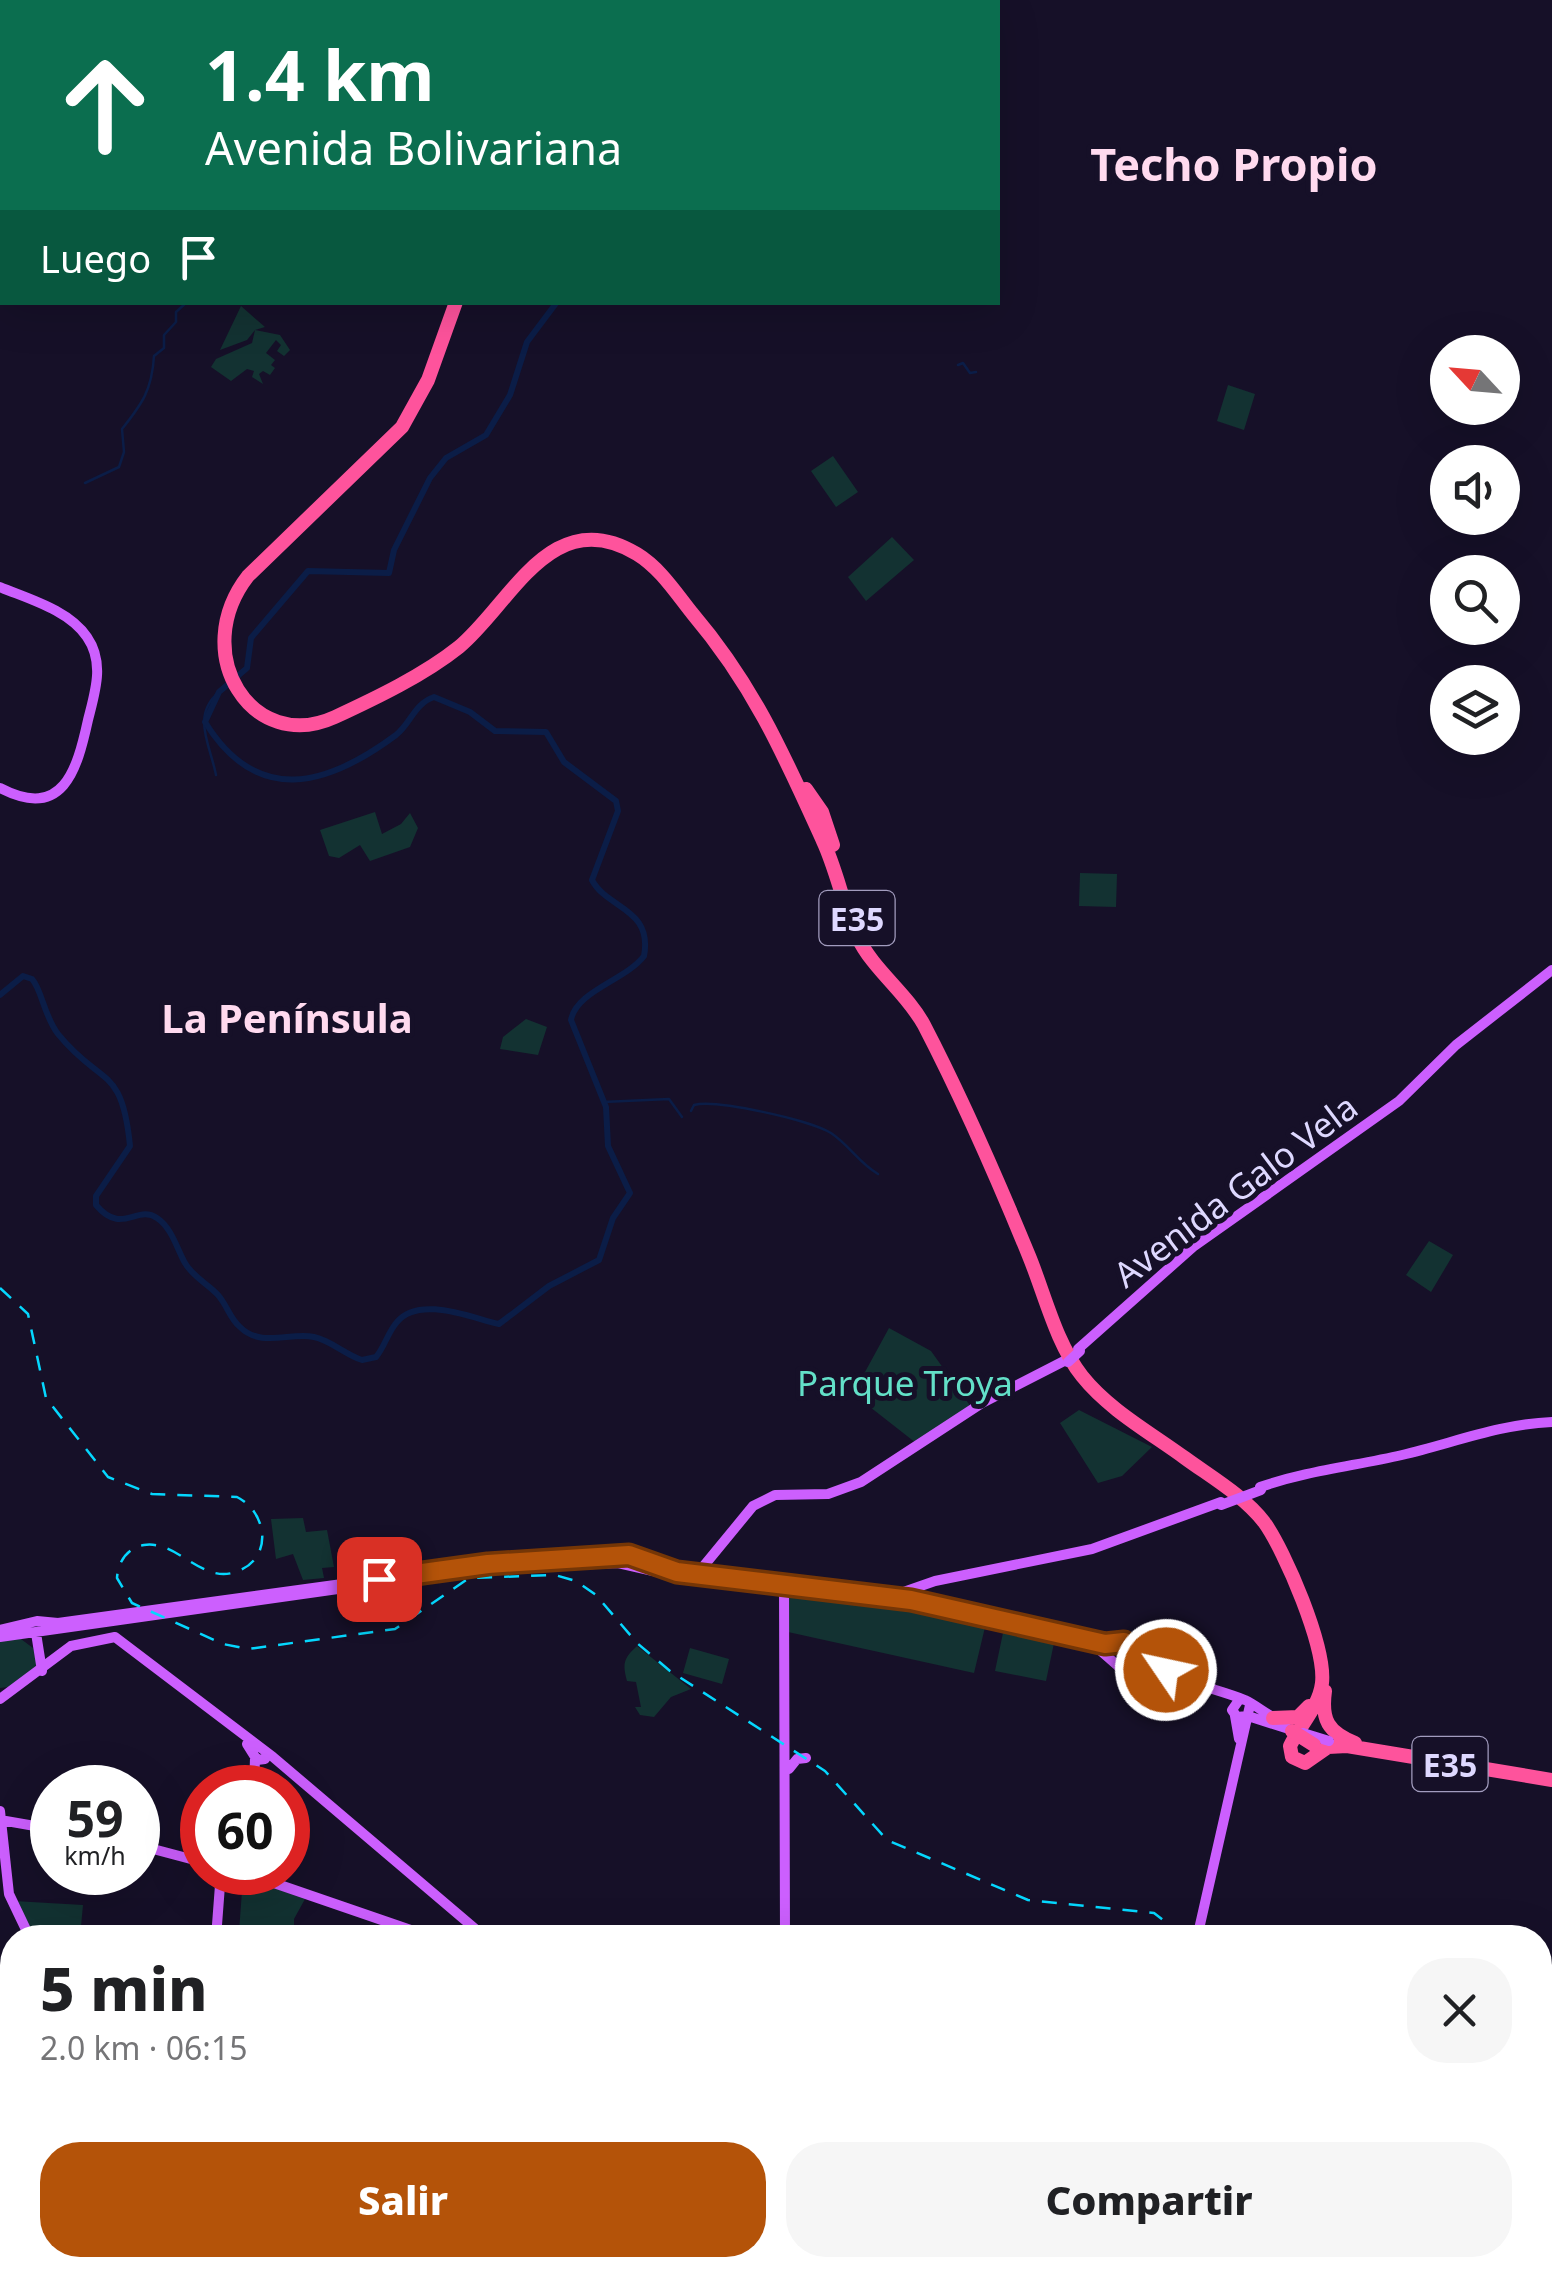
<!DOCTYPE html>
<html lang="es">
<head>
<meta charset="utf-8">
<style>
  body { margin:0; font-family:"Noto Sans",sans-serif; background:#f6f6f6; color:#202124; height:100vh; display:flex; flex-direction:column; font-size:38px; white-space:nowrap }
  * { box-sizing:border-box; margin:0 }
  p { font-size:32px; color:#757577 }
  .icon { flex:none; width:55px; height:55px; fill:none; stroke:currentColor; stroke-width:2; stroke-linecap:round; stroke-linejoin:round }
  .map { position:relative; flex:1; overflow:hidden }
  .panel { position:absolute; left:0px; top:1925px; width:1552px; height:352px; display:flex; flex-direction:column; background:#fff; border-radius:40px 40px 0 0; box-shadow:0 10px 40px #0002 }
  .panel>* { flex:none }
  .hud { position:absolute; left:0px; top:0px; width:1000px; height:305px; box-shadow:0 10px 40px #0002; background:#0b6e4f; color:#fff; overflow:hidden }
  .needle { width:65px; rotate:296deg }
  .buttons { position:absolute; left:1430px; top:335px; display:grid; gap:20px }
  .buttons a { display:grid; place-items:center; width:90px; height:90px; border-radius:50%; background:#fff; box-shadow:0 10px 40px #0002; font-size:50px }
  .speed { position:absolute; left:30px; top:1765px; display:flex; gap:20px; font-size:50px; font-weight:700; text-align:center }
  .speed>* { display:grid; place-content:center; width:130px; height:130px; border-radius:50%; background:#fff; box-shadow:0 10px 40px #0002; line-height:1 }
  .speed small { font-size:25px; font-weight:400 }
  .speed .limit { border:15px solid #d22; background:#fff; color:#111 }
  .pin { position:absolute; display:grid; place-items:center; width:85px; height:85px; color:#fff; margin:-42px; border-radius:20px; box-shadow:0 5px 15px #0006 }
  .me { position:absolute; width:110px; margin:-55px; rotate:304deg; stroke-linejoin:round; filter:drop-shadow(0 0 8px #0008) }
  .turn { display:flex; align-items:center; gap:35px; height:210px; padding:0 40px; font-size:45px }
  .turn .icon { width:130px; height:130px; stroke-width:2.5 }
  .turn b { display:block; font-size:70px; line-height:85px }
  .then { display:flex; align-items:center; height:95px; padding:0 40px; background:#0003; gap:20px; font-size:38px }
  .round { display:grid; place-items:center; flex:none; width:105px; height:105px; border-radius:40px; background:#f6f6f6 }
  .summary { display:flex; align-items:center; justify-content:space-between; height:170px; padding:0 40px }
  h1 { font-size:60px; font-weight:800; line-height:75px }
  .primary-button { display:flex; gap:20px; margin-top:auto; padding:20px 40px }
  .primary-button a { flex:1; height:115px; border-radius:40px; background:#b45309; color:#fff; font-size:40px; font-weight:800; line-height:115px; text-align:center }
  .primary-button a+a { background:#f6f6f6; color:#202124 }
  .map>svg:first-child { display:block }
</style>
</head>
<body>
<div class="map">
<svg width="1552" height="2276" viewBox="0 0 1552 2276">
  <rect width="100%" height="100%" fill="#161028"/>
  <path fill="#133232" d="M241,306L265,327L255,330L280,335L290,350L284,356L277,351L281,345L276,340L266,353L275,360L271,365L275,368L270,375L263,371L259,374L263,384L252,377L254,371L247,369L231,381L211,367L216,359L252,343L255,330L247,340L220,350Z
    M1228,385L1255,394L1244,430L1217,421Z
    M833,456L858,492L836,507L811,471Z
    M892,537L914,560L866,601L848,577Z
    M375,812L382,834L401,824L410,813L418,828L410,847L370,861L360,845L339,858L329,856L320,830Z
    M1080,873L1117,874L1116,907L1079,906Z
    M526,1019L547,1027L538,1055L500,1049L503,1037Z
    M1429,1241L1453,1255L1431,1292L1406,1275Z
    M889,1328L931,1351L971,1407L916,1443L847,1389L865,1372Z
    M1079,1410L1152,1447L1122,1476L1098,1483L1060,1423Z
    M303,1518L306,1532L327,1530L334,1567L322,1568L324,1578L303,1580L293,1554L276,1559L271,1519Z
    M788,1590L986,1623L974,1673L788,1632Z
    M1003,1633L1054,1643L1046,1681L995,1671Z
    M21,1639L33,1648L37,1665L16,1686L0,1688V1640Z
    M637,1646L691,1689L671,1697L654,1717L640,1715L635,1707H641L636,1682L627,1681C622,1663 624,1658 637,1646Z
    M690,1648L729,1659L722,1684L683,1673Z
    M243,1877L305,1899L294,1919V1937L222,1938L223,1932H239Z
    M14,1901L83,1905L80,1937H32Z"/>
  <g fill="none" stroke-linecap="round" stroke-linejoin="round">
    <path stroke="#0b1d47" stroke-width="2.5" d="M958,365L963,363L970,373L976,372
      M85,483L119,467L124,452L122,429C142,404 152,390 154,356L164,348V335L176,322V312L187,302
      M216,775C210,744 191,716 219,692
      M603,1102L669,1099L682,1117
      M691,1111L694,1105C716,1099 810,1120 831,1133C849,1145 859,1163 878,1174"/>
    <path stroke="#0b1d47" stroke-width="6" d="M537,0L538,2
      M705,0L707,2
      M881,2L884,0
      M0,995L23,976L32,979C42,990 44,1016 58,1034C101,1087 122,1064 130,1146L96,1196V1205C122,1236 137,1204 157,1218C172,1228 177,1249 185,1263C193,1277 208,1284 218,1295C227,1305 230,1319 240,1327C261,1348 290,1332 314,1337C330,1340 346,1355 362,1360L376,1357C385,1346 388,1332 397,1322C419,1295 472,1318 499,1324L549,1286L599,1260L613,1218L630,1193L608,1146L606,1107L571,1020C576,991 626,980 644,956C653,908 607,909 592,880L618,811L616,801L564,762L546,732L495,731L470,712L434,697C414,704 411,723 396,735C326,787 257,806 205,722L219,692L247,668L251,638L308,571L389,573L394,550L430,478L446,458L486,435L510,395L527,342L557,302"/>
    <path stroke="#cc5ffe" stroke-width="10" d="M0,587C29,599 69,610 87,637C105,663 95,692 88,720C77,770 63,821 0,788
      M1078,1349L1193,1247L1399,1101L1456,1045L1552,970
      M1260,1487C1307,1471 1354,1466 1402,1455C1453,1443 1500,1424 1552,1422
      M693,1579L753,1506L775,1495L828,1494L861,1482L982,1403L1066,1360
      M784,1585L785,1938
      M892,1596L935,1581L1092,1549L1221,1502
      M0,1630L37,1621L58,1623L488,1564L629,1555L677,1572L902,1598L1105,1644L1124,1642L1133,1653L1130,1662L1118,1666L1093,1644L971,1617L849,1596L693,1580L618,1563L479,1569L0,1637
      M36,1633L42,1671
      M1131,1647C1155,1678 1211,1686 1245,1700C1256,1705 1267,1715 1279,1720
      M0,1699L71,1646L115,1637L273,1757L486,1938
      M1239,1700L1232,1710L1237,1717L1248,1716L1292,1730
      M1235,1716L1239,1739
      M247,1744L257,1760L265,1759
      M789,1769L797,1759L806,1758
      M254,1788L255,1758
      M0,1811L9,1894L30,1938
      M0,1820L52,1829
      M138,1845L202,1862
      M242,1872L434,1938
      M216,1938L221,1872
      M1197,1938L1250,1705
      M0,2117L12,2126
      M110,2265V2276
      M224,2265L232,2276
      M660,2265L661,2276
      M775,2265L781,2276
      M1219,2265V2276"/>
    <path stroke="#fe539c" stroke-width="14" d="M361,2V0
      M456,302L428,380L402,427L248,576C188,653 252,755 335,717C376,698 424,675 459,647C511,604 551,502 637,554C660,568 676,593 692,613C754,686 784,755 823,841C837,871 843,905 857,936C873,970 906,992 924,1025C963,1100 997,1178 1029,1256C1045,1295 1056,1343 1082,1376C1109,1410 1151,1433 1185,1458C1211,1477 1244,1496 1264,1522C1285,1551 1326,1647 1322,1683C1319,1707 1300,1725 1290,1746L1292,1757L1305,1763L1328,1747L1347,1746L1552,1780
      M806,789L822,812L833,845
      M1325,1691C1321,1720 1328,1732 1355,1743
      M1273,1718L1298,1717L1309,1706"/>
    <path stroke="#05d7fe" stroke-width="2.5" stroke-dasharray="15 12" stroke-linecap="butt" d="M0,1288L28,1314L46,1398L108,1477L152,1494L237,1497C270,1514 273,1563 232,1573C200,1581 176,1540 144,1545C127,1548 118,1562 117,1578L132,1603L223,1644L248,1649L395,1629L469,1578L555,1575L576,1581L596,1595L637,1643L670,1671L825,1771L887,1840L1028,1900L1154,1913L1186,1938
      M1521,2265L1532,2276"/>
    <path stroke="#cc5ffe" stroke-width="10" d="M1068,1362L1080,1351
      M1221,1505L1261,1490
      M1303,1733L1329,1741"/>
    <path stroke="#fe539c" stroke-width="14" d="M1292,1731L1314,1745"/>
  </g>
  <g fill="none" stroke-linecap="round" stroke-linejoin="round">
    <g stroke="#753606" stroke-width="25">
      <path id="route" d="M379,1579L488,1564L629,1555L677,1572L911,1600L1105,1644L1124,1642L1142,1659L1166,1670"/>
    </g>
    <use href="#route" stroke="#b45309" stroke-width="18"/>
  </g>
  <g text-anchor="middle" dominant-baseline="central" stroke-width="10" stroke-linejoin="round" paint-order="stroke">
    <g fill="#161028" stroke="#a29cbe" stroke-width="2.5">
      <rect x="819.5" y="891" width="75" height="54" rx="8"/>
      <rect x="1412.5" y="1737" width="75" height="54" rx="8"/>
    </g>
    <g font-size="32" font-weight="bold" fill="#ded8ff">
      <text x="857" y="918">E35</text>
      <text x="1450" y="1764">E35</text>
    </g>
    <g font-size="35" fill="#ded8ff" stroke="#161028">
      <text transform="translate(1235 1190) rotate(-37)">Avenida Galo Vela</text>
    </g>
    <g font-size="35" fill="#63e0c8" stroke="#161028">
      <text x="905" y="1382">Parque Troya</text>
    </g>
    <g font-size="40" font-weight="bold" fill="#ffdaef" stroke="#161028">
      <text x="287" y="1017">La Península</text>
    </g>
    <g font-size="45" font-weight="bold" fill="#ffdaef" stroke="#161028">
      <text x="1234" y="163">Techo Propio</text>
    </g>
  </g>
</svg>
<div class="buttons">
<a><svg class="needle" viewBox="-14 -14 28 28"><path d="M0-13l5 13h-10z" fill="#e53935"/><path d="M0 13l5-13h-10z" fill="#757577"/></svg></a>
<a><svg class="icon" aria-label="sound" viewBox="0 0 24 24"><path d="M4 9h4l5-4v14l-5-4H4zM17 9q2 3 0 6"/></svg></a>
<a><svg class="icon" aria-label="search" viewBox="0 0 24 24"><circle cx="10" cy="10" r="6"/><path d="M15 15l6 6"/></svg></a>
<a><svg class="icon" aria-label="layers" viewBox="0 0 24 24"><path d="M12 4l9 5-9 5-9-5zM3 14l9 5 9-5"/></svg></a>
</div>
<div class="speed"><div>59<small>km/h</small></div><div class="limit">60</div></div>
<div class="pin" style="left:379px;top:1579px;background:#d93025"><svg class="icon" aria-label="arrive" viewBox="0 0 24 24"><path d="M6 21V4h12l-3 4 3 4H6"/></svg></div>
<svg class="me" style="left:1166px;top:1670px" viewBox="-20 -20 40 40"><circle r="17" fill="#b45309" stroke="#fff" stroke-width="3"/><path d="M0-11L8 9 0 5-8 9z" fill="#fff"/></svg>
<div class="hud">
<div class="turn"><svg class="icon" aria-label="ahead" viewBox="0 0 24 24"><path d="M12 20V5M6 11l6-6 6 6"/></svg><div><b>1.4 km</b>Avenida Bolivariana</div></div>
<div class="then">Luego<svg class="icon" aria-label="arrive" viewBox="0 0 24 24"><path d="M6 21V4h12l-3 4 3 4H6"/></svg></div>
</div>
<section class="panel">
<div class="summary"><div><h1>5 min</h1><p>2.0 km · 06:15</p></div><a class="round"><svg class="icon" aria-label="close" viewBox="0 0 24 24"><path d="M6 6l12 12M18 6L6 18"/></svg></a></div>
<div class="primary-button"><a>Salir</a><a>Compartir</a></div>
</section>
</div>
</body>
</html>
